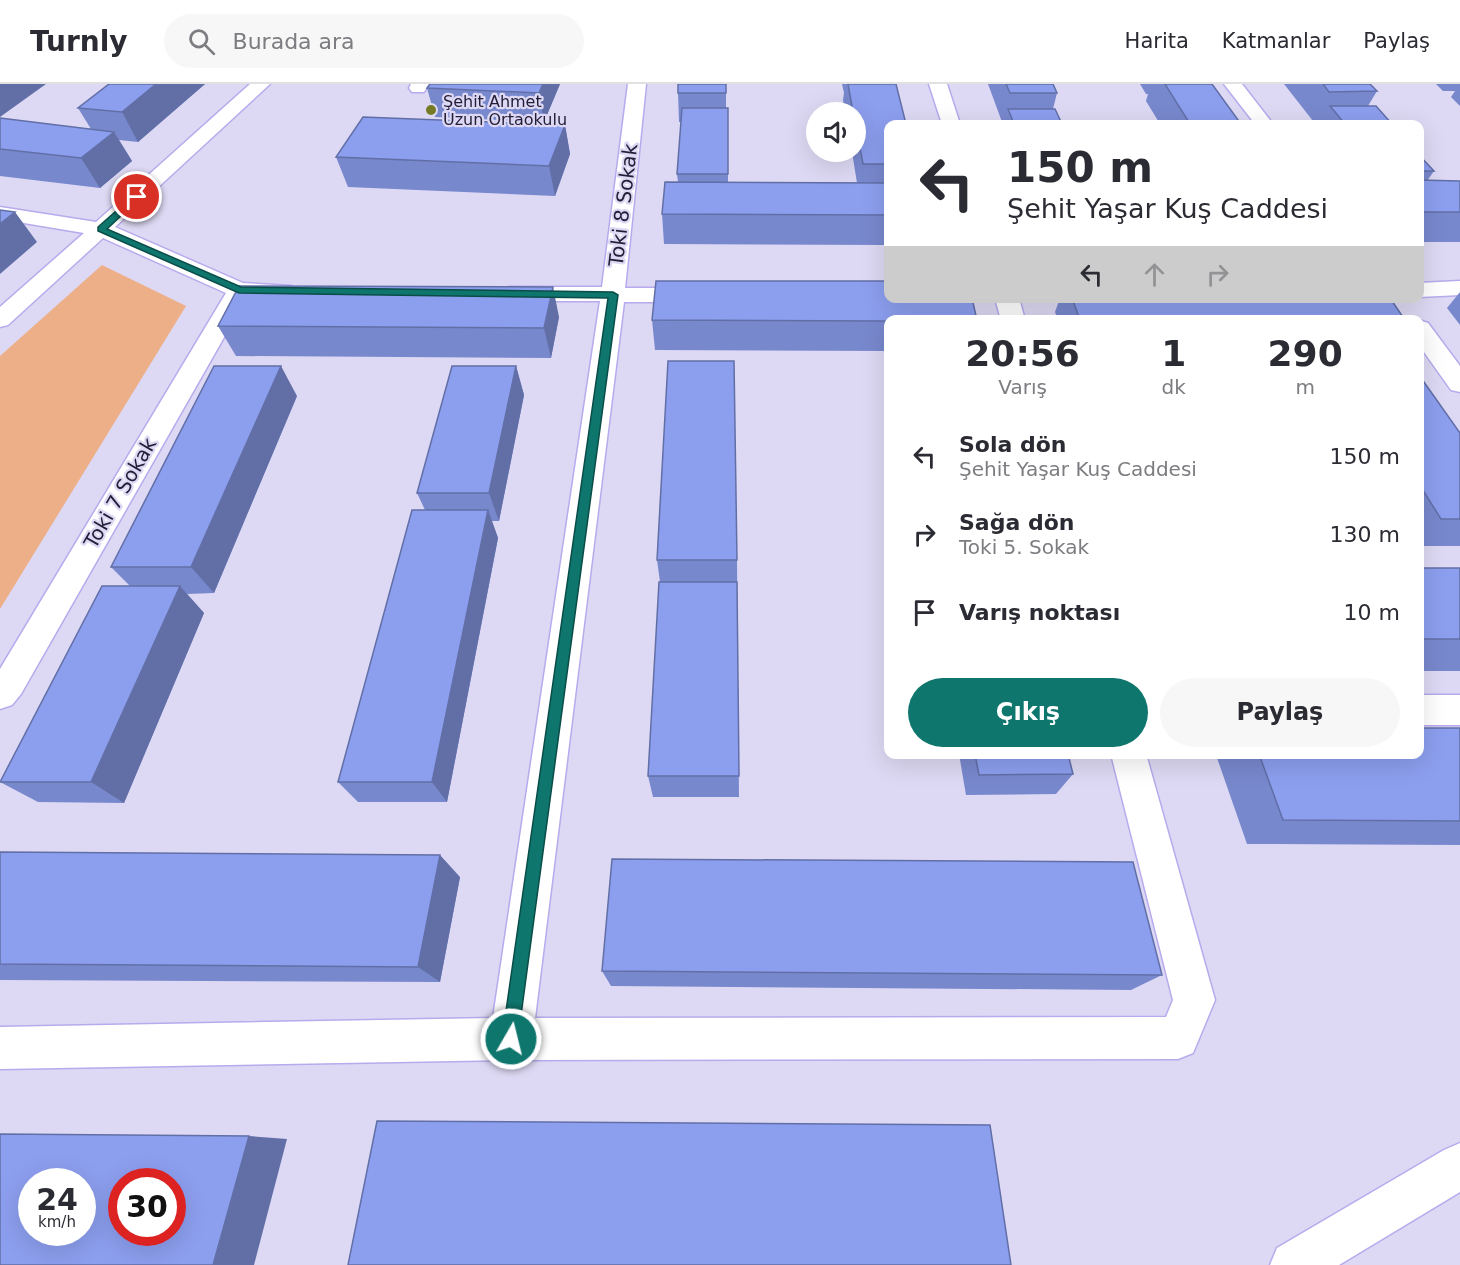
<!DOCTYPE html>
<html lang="tr">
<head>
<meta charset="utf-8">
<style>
  body { margin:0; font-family:"DejaVu Sans",sans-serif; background:#f7f7f7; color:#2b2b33; height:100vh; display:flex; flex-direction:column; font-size:22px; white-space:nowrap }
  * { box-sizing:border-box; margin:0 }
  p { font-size:20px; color:#7c7c81 }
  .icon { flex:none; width:33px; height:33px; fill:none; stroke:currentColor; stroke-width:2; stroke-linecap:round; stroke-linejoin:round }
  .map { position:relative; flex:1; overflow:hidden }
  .details { position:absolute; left:884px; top:231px; width:540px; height:444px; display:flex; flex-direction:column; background:#fff; border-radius:12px; box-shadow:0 6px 24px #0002 }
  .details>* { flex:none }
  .banner { position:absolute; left:884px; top:36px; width:540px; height:183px; border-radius:12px; box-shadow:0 6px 24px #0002; background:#fff; color:#2b2b33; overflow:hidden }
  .fabs { position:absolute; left:806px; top:18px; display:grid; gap:12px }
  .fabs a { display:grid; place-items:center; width:60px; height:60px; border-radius:50%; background:#fff; box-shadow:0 6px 24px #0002; font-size:30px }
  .speed { position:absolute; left:18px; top:1084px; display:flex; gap:12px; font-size:30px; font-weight:700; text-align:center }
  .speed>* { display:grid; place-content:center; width:78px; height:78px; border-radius:50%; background:#fff; box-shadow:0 6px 24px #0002; line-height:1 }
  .speed small { font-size:15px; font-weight:400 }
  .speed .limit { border:9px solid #d22; background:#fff; color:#111 }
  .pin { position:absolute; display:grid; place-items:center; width:51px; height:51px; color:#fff; margin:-26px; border:3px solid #fff; border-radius:50%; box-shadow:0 2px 6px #0007 }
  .me { position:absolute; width:66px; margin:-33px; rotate:8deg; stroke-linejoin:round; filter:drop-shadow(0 0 4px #0008) }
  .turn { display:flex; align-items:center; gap:21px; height:126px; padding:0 24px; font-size:27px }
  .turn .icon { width:78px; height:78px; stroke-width:2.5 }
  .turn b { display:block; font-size:42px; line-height:51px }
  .lanes { display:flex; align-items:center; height:57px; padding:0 24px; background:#0003; justify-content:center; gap:30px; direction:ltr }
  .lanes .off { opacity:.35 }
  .eta { display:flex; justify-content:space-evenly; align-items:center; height:102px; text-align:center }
  .eta b { font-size:36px; font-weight:700; line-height:42px }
  .primary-button { display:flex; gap:12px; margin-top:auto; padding:12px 24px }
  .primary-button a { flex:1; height:69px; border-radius:36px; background:#0f766e; color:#fff; font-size:24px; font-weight:700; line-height:69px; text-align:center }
  .primary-button a+a { background:#f7f7f7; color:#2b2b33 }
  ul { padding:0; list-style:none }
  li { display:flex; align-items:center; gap:18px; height:78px; padding:0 24px }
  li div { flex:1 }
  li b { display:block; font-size:22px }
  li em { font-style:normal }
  header { display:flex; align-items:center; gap:36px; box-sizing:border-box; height:84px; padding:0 30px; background:#fff; border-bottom:2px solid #e1e1e2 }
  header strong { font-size:28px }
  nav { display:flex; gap:33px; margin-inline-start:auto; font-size:21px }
  .search { width:420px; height:54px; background:#f7f7f7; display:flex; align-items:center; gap:15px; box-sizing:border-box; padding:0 21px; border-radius:33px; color:#7c7c81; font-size:22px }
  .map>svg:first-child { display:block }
</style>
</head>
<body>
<header>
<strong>Turnly</strong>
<div class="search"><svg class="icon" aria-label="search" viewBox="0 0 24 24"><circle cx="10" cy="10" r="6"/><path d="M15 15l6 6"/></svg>Burada ara</div>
<nav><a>Harita</a><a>Katmanlar</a><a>Paylaş</a></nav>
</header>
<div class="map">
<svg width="1460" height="1181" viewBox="0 0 1460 1181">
  <rect width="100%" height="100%" fill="#ddd9f4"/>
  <path fill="#edaf87" d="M102,181L186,222L0,525V272Z"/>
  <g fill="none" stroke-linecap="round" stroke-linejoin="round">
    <g stroke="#b8aaed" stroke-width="3">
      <path id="minor" d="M250,0H270L115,143L243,199L291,202L295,207L291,212L283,214L247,213L21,610L12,621L0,625V585L226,209L103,154L8,241L0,243V223L84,149L0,135V123L96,138Z
        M411,0H429L424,8H412L409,4Z
        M628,0H646L625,204H700L708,206L712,211L708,216L700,218H624L535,934L1166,933L1173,916L1111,670H1146L1215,916L1193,969L1178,975L511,976L0,985V943L493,934L600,217H509L501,215L497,210L501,205L509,203H602Z
        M929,0H947L960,40H942Z
        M1224,0H1242L1273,40H1255Z
        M1460,197V211L1419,213V199Z
        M995,214H1019L1025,236H1001Z
        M1419,236L1428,239L1460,282V308L1451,306L1419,261Z
        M1419,611H1460V641H1419Z
        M1460,1059V1108L1339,1181H1270L1277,1164L1444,1066Z"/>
    </g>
    <use href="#minor" fill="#fff" fill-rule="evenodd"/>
  </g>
  <path fill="#7888cd" d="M109,0H205L138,58L119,56L132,77L100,104L0,92V34L91,45L78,24Z
    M430,0H560L544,38L435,33L427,4Z
    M726,0V24H728V99H857L852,68H855V28H845L843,16L844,9L842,0H896L888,40V161L664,160L662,130L678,98L677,90L681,38H679L678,9Z
    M988,0H1053L1057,9L1053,25L1062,40H1004L1005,38H1002Z
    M1140,0H1212L1241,40H1160L1146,17L1148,10H1146Z
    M1284,0H1370L1377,7L1368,22L1392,40H1319L1322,37H1313Z
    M1436,0H1460V22L1451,13L1455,7H1443Z
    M565,41L570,70L555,112L348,103L336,73Z
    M1419,71L1434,87L1427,97H1460V158H1419Z
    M1460,208V241L1447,224Z
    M1060,214H1390L1405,236H1058L1055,228Z
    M559,233L551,274L236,272L218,242Z
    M652,236H888V267L655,266Z
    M516,282L524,311L499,437H492L498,454L447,718H358L338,698L425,426L417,409Z
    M1419,291L1460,349V462H1419Z
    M297,312L214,509L187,510L204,529L124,719L38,718L0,698L130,502L111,483Z
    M657,476H737L739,713H653L648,692L660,498Z
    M1419,484H1460V587H1419Z
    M1460,644V761L1247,760L1216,671L1217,670H1419Z
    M959,670H1068L1073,690L1056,710L966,711Z
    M0,768L460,793L440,898L0,896Z
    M602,887L1162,891L1131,906L611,902Z"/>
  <path fill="#626fa7" d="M0,0H46L0,33Z
    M156,0H205L138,58L122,28Z
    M543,0H560L544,38L539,9Z
    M565,41L570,70L555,112L549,82Z
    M114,48L132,77L100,104L81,74Z
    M15,128L37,158L0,190V140Z
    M553,203L559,233L551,274L544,244Z
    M281,282L297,312L214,509L191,483Z
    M516,282L524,311L499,437L489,409Z
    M488,426L498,454L447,718L432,698Z
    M180,502L204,529L124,719L91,698Z
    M440,771L460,793L440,898L418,883Z
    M249,1052L287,1055L254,1181H213Z"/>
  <path fill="#8c9eee" stroke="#626fa7" stroke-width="1.5" fill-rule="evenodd" d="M109,0H156L122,28L78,24Z
    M430,0H543L539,9L427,4Z
    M678,0H726V9H678Z
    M848,0H896L906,40H888V80H863L855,37V28H853Z
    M1006,0H1053L1057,9H1010Z
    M1165,0H1212L1241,40H1190Z
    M1323,0H1370L1377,7L1329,8Z
    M1330,22H1376L1392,40H1345Z
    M682,24H728V90H677Z
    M1008,25H1055L1062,40H1014Z
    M363,33L565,41L549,82L336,73Z
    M0,34L114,48L81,74L0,65Z
    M1419,71L1434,87H1419Z
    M1419,96L1460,97V128H1419Z
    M665,98L888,99V131L662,130Z
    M0,126L15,128L0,140Z
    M656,197H888V214H972L977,236H888V237L652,236Z
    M239,202L553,203L544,244L218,242Z
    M1072,214H1390L1405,236H1080Z
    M668,277H734L737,476H657Z
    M214,282H281L191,483H111Z
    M452,282H516L489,409H417Z
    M1419,291L1460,349V435H1441L1419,400Z
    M412,426H488L432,698H338Z
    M1419,484H1460V555H1419Z
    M659,498H737L739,692H648Z
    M102,502H180L91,698H0Z
    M1419,644H1460V737L1283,736L1259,670H1419Z
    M975,670H1068L1073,690L979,691Z
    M0,768L440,771L418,883L0,880Z
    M612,775L1133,778L1162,891L602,887Z
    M377,1037L990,1041L1011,1181H348Z
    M0,1050L249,1052L213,1181H0ZM32,1098H82V1149H32ZM122,1098H172V1149H122Z"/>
  <path fill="#0f766e" stroke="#0a4d48" stroke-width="1.5" d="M134,111L141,113L107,145L241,203L613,208L618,211L517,961L511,964L505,961L502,955L608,214L239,209L98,147V143Z"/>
  <circle fill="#757b25" stroke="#ddd9f4" stroke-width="2" cx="431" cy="26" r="6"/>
  <g text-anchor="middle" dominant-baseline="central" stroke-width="4.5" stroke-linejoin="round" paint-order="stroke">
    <g font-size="16" fill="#231d37" stroke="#ddd9f4" text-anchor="start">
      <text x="443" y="17">Şehit Ahmet<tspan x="443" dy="18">Uzun Ortaokulu</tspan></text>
    </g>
    <g font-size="20" fill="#231d37" stroke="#ddd9f4">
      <text transform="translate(623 121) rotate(-83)">Toki 8 Sokak</text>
      <text transform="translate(120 409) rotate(-60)">Toki 7 Sokak</text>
    </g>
  </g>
</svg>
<div class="fabs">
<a><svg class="icon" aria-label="sound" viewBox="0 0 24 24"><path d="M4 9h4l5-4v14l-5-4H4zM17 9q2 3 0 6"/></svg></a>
</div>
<div class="speed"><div>24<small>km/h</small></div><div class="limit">30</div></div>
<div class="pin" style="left:137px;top:113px;background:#d93025"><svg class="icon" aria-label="arrive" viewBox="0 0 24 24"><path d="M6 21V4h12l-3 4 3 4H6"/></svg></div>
<svg class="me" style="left:511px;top:955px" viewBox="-20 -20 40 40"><circle r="17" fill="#0f766e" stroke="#fff" stroke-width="3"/><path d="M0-11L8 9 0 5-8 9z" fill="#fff"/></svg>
<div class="banner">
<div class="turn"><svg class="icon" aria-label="left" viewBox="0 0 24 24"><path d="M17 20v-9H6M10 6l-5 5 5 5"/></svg><div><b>150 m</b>Şehit Yaşar Kuş Caddesi</div></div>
<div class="lanes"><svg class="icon" aria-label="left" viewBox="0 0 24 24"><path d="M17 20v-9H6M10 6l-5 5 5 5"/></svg><svg class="icon off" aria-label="ahead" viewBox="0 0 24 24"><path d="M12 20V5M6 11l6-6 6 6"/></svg><svg class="icon off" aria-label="right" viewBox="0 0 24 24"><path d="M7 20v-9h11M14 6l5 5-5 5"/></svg></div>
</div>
<section class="details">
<div class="eta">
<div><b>20:56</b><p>Varış</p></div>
<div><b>1</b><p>dk</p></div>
<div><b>290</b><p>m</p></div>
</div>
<ul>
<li><svg class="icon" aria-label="left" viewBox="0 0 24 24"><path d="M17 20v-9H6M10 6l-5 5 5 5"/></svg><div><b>Sola dön</b><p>Şehit Yaşar Kuş Caddesi</p></div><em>150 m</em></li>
<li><svg class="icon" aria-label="right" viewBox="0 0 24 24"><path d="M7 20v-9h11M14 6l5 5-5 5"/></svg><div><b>Sağa dön</b><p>Toki 5. Sokak</p></div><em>130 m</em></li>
<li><svg class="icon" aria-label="arrive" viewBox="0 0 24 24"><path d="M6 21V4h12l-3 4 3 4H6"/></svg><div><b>Varış noktası</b></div><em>10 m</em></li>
</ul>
<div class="primary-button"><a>Çıkış</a><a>Paylaş</a></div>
</section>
</div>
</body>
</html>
